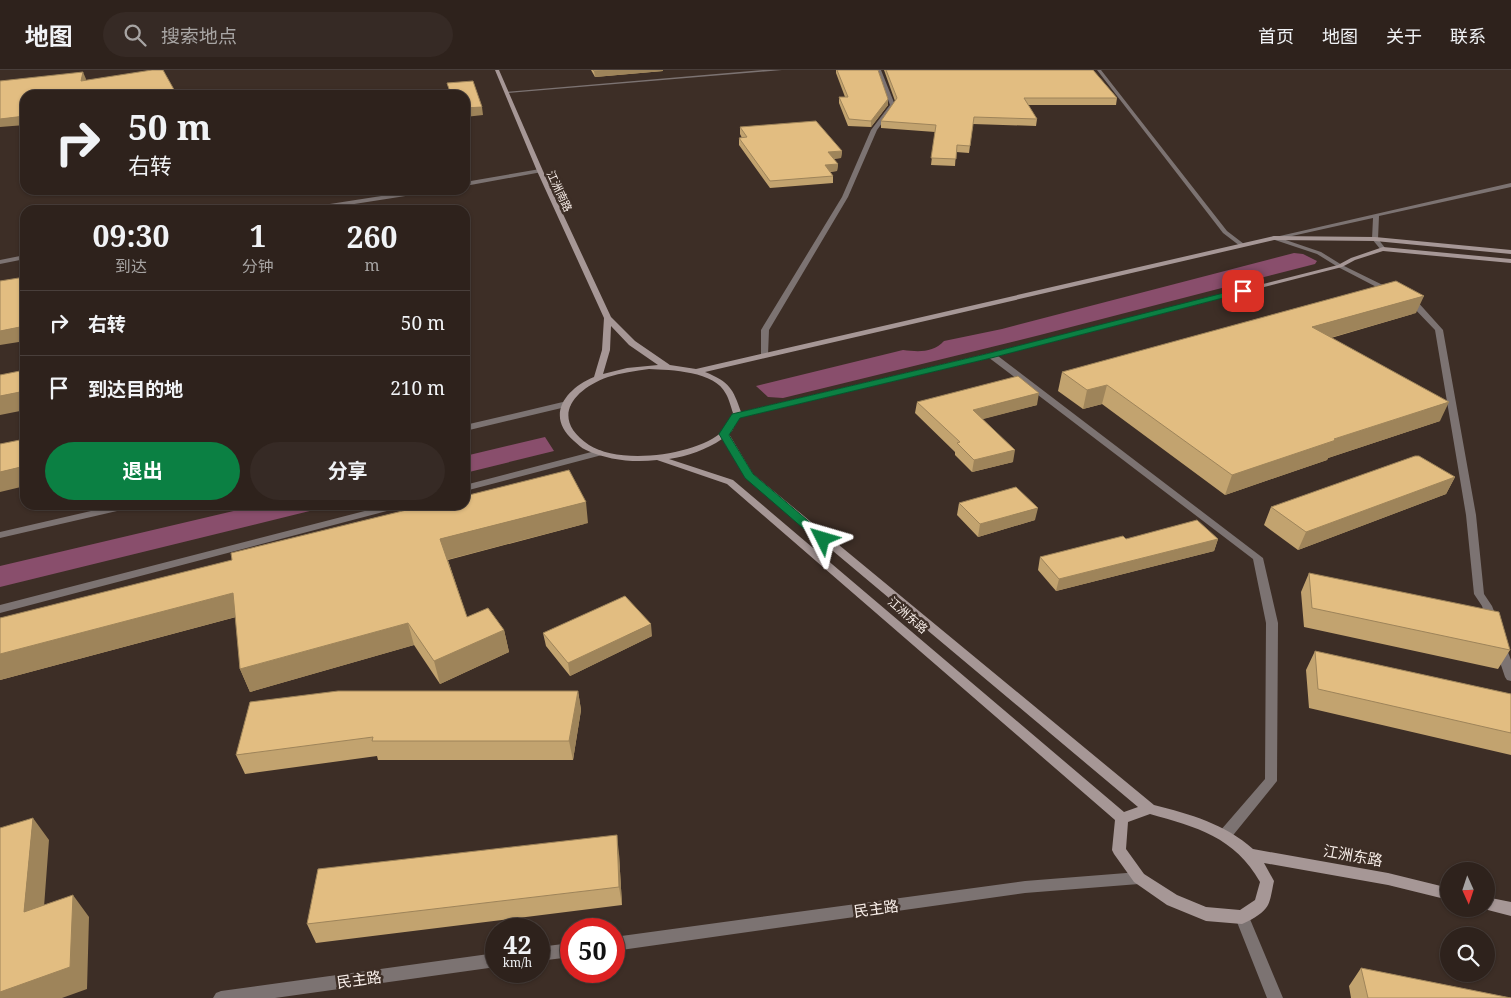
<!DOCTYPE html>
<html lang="zh">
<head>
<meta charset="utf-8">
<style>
  body { margin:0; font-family:"Noto Serif","Noto Sans SC",serif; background:#362a25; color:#f1f3f6; height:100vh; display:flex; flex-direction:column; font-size:19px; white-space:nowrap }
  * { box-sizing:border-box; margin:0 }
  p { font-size:16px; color:#a7a4a3 }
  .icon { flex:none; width:28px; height:28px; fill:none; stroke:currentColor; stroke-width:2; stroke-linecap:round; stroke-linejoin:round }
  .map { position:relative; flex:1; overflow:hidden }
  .drawer { position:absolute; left:20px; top:135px; width:450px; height:305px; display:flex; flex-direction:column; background:#2e221c; border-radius:15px; box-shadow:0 1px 4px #0004,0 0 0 1px #493f3b }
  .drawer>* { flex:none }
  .top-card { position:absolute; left:20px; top:20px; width:450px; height:105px; border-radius:15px; box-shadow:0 1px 4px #0004,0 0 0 1px #493f3b; background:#2e221c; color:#f1f3f6; overflow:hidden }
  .needle { width:32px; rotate:177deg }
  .fabs { position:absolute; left:1440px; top:792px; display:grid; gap:10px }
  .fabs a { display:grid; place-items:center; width:55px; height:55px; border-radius:50%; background:#2e221c; box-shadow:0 1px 4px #0004,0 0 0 1px #493f3b; font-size:25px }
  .speed { position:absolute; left:485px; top:848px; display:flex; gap:10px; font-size:25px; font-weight:700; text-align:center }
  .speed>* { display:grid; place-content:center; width:65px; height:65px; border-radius:50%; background:#2e221c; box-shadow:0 1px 4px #0004,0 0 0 1px #493f3b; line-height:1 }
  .speed small { font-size:12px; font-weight:400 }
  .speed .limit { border:8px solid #d22; background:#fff; color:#111 }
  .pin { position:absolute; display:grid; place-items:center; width:42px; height:42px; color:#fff; margin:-21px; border-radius:10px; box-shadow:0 2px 8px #0006 }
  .me { position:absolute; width:55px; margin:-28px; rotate:310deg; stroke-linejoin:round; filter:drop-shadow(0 0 4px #0008) }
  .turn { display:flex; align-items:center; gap:18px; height:105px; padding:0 25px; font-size:22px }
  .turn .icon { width:65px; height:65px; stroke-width:2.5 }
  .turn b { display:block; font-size:35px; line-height:42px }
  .eta { display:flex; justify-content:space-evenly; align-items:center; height:85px; text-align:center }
  .eta b { font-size:30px; font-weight:700; line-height:35px }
  .action { display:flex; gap:10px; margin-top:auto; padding:10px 25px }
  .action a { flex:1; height:58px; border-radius:30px; background:#0b8043; color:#fff; font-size:20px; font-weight:700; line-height:58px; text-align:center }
  .action a+a { background:#362a25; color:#f1f3f6 }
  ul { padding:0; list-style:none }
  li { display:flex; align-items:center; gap:15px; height:65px; padding:0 25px; border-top:1px solid #493f3b }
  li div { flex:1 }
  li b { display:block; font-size:19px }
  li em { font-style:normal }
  header { display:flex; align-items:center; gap:30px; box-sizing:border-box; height:70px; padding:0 25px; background:#2e221c; border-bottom:1px solid #493f3b }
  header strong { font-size:24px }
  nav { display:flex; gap:28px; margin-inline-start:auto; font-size:18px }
  .search { width:350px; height:45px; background:#362a25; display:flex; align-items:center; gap:12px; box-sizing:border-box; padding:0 18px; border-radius:28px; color:#a7a4a3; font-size:19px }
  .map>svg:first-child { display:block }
</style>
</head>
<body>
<header>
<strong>地图</strong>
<div class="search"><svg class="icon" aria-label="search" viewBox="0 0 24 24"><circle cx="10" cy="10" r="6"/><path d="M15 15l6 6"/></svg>搜索地点</div>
<nav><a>首页</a><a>地图</a><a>关于</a><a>联系</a></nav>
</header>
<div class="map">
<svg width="1511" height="928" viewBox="0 0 1511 928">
  <rect width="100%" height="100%" fill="#3d2e26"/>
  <path fill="#894e6c" d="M1294,183L1303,184L1317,191L1315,194L1040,265L783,328L768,327L756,316L903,280C918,282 933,283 944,271L1002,259Z
    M545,367L554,381L465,403V386Z
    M259,435H334L0,517V496Z"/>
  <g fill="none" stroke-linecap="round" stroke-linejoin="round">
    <path fill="#7c7372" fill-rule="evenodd" d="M763,0H782L507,23L505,22Z
      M877,0H881L895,35L877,60L848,127L769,260L768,285L764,287H761V260L842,127L871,60L890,35Z
      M1097,0H1101L1227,161L1244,174V176H1240L1223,163Z
      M540,99L542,100V102L465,116V112Z
      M420,120H434L431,122L316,140H301L304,138Z
      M1274,166L1321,182L1342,195L1395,221L1388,223L1338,197L1317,184L1272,169V167Z
      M25,185V189L0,194V190Z
      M1406,228L1416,230L1443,260L1476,445L1484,524L1492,536L1498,551L1496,554H1488L1482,536L1474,524L1466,445L1435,260L1410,234L1406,232Z
      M988,283H994L1263,488L1278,553L1277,711L1230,769L1225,771L1220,769L1218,765L1220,761L1265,709L1266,553L1253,489L988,287Z
      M1501,573L1505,574L1511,590V611L1507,610L1505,607L1495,577L1497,574Z"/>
    <path fill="#7c7372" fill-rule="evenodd" d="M1511,113V117L1379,146L1378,169L1386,179L1383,181L1381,180L1372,169L1373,148L1274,170L1271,168Z
      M567,331L571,334L570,336L465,361V355Z
      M599,380L602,381L604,383L602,385L465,421V415Z
      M117,435H135L130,438L0,468V462Z
      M388,435H404L402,437L0,543V535Z
      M1139,802L1144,804L1146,808L1144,812L1139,814L1025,823L614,881V867L1025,811Z
      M1242,840L1247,842L1283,928H1267L1235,847L1237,842Z
      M571,873V887L539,891V877Z
      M496,883V897L275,928H213L216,923L221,921Z"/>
    <path fill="#a69796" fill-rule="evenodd" d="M495,0H499L543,101L611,247L635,271L670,295L696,299L1274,166L1375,167L1511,180V184L1375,171L1274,170L705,302C730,312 733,319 741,342L990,283L1338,195L1351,188L1383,177L1511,189V193L1383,181L1355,190L1342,197L994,287L739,348L732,361L729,364L753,404L1154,735C1190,744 1225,754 1253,779L1388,803L1449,818V830L1388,815L1264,793L1274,811C1272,819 1271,832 1266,838C1261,845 1249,851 1242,854L1206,851L1167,835L1134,812L1114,784L1112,780L1115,750L727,414L657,390C633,393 608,390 586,380C581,378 578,374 574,371C545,346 565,319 594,307L602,280L604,248L537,101ZM611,256L629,275L658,295L627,298L603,304L610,280ZM649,299C671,300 715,301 726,324C729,329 731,337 733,343C730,348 728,356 724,360C698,386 619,395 589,375C550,349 572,320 608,307C621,303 635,301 649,299ZM722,369L746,408L1138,737L1124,742L733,410L669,389C688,386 706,380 722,369ZM1150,744C1196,757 1235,767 1260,812L1255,830L1240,840L1206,837L1177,825L1144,804L1126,779L1128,752Z
      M1486,827L1511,832V846L1484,839H1486Z"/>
  </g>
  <path fill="#c2a36f" d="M591,0H663V1L595,7Z
    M836,0H878L888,29V35L871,57L848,56L839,33V27H845L836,3Z
    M884,0H1093L1117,28L1116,35H1028L1037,49L1036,56L973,54L969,83L956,82L955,96L931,95L935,62L881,58V51L895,31Z
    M740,57L842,81L841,88L833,89L838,94L837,101L830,102L833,106V113L770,118L739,75V68H742L740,64Z
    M1416,243L1331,268L1440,351L1328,388L1327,390L1225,425L1102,334L1083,339L1058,321L1062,302Z
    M917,332L1037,335L982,349L1013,392L972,402L955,385V382L915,343Z
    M1455,407L1446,424L1298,480L1264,455L1271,437Z
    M959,433L1035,450L978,467L957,445Z
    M588,453L448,490L467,547L504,560L509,582L440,614L414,575L250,622L240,599L236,547L0,610V548Z
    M1126,469H1218L1214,481L1056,521L1038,500L1040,487Z
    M1309,503L1510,580L1498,599L1304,557L1301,522Z
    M543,563L652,566L570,606L546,576Z
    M1315,581L1511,624V685L1309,638L1306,600Z
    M578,621L581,640L573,690H378L377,686L245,704L236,685Z
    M619,784L622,835L316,873L307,854Z
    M1361,898L1511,928H1351L1349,916Z"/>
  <path fill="#9e845a" d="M614,0H663V1L595,7L594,1Z
    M83,2L86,9L84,18L81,11Z
    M888,29V35L871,57V51Z
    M482,37L483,45L465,47V38Z
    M25,46V55L0,57V49Z
    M842,81L841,88L828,89V82Z
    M838,94L837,101L824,102L825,95Z
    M1424,226L1416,243L1305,275L1312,257Z
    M25,256V271L0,275V261Z
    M1107,315L1102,334L1083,339L1087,320Z
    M25,321V340L0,345V326Z
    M1039,323L1037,335L972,352L973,340Z
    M1449,332L1440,351L1328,388L1327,390L1225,425L1232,405L1334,369Z
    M1015,380L1013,392L972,402L974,390Z
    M25,396V416L0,422V402Z
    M1455,407L1446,424L1298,480L1306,462Z
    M586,432L588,453L446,490L440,469Z
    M1038,438L1035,450L978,467L980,454Z
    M1218,469L1214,481L1056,521L1059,509Z
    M233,523L243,545L0,610V584Z
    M408,553L414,575L250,622L240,599Z
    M651,554L652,566L570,606L568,593Z
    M504,560L509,582L440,614L434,591Z
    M578,621L581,640L573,690L569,671Z
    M33,748L49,770L42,864L24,842Z
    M617,765L619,784L622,835L619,817Z
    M73,825L89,847L87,919L62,928H0V922Z"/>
  <path fill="#e2bd81" stroke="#9e845a" d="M152,0H163L177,25H25V46L0,49V11L83,2L81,11Z
    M593,0H614L594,1Z
    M837,0H878L888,29L871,51L849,49L839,27H848Z
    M886,0H1093L1117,28H1024L1037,49L974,47L970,76L957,75L956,89L931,88L936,55L881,51L897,28Z
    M473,11L482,37L465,38V25H451L447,13Z
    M816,51L842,81L828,82L838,94L825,95L833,106L770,111L739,68L747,67L740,57Z
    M25,207V256L0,261V211Z
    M1396,211L1424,226L1312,257L1449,332L1334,369L1336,370L1232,405L1107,315L1087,320L1062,302Z
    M25,300V321L0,326V305Z
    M1018,306L1039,323L973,340L1015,380L974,390L957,373L960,372L917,332Z
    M25,369V396L0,402V374Z
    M1415,386H1419L1455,407L1306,462L1271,437Z
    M569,400L586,432L440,469L467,547L488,538L504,560L434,591L408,553L240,599L233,523L0,584V548L232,490L231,483L427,435H465V426Z
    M1016,417L1038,438L980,454L959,433Z
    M1197,450L1218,469L1059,509L1040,487L1123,466L1126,469Z
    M1309,503L1499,542L1510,580L1312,538Z
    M625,526L651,554L568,593L543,563Z
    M1315,581L1511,624V663L1318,619Z
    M338,621H578L569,671H372L373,667L236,685L250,632Z
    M33,748L24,842L73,825L70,897L0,922V758Z
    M617,765L619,817L307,854L318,799Z
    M1361,898L1511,928H1368Z"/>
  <path fill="#0b8043" stroke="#07532c" d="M1243,218L1247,221L1246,222L991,288L740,348L729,365L753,404L827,467L829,469L827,472H819L745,408L719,364L732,344L990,283Z"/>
  <g text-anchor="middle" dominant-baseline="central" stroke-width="5" stroke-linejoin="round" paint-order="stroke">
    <g font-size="11" fill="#f8eee9" stroke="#3d2e26">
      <text transform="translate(560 121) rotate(65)">江洲南路</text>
    </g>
    <g font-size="12" fill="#f8eee9" stroke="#3d2e26">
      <text transform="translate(908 545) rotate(41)">江洲东路</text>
    </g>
    <g font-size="15" fill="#f8eee9" stroke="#3d2e26">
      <text transform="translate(1353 785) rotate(10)">江洲东路</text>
      <text transform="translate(876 838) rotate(-8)">民主路</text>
      <text transform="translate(359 909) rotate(-8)">民主路</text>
    </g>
  </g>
</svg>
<div class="fabs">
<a><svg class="needle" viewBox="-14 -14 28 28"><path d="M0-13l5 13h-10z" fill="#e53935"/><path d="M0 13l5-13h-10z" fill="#a7a4a3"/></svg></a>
<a><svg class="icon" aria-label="search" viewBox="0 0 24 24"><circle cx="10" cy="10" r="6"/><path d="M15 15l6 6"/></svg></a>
</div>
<div class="speed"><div>42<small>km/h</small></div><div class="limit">50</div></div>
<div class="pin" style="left:1243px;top:221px;background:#d93025"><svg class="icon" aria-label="arrive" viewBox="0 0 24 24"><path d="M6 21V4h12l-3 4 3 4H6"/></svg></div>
<svg class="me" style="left:823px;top:469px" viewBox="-20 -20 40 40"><path d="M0-17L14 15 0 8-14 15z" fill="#0b8043" stroke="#fff" stroke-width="4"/></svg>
<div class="top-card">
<div class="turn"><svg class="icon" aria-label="right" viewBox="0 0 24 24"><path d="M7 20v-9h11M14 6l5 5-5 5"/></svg><div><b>50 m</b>右转</div></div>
</div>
<section class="drawer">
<div class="eta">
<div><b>09:30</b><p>到达</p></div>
<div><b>1</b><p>分钟</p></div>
<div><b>260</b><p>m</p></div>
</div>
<ul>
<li><svg class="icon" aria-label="right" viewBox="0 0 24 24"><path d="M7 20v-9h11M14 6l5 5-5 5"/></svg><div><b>右转</b></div><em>50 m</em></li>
<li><svg class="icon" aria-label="arrive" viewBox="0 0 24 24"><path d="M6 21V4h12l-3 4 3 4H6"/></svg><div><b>到达目的地</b></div><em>210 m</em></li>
</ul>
<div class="action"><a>退出</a><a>分享</a></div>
</section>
</div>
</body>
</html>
